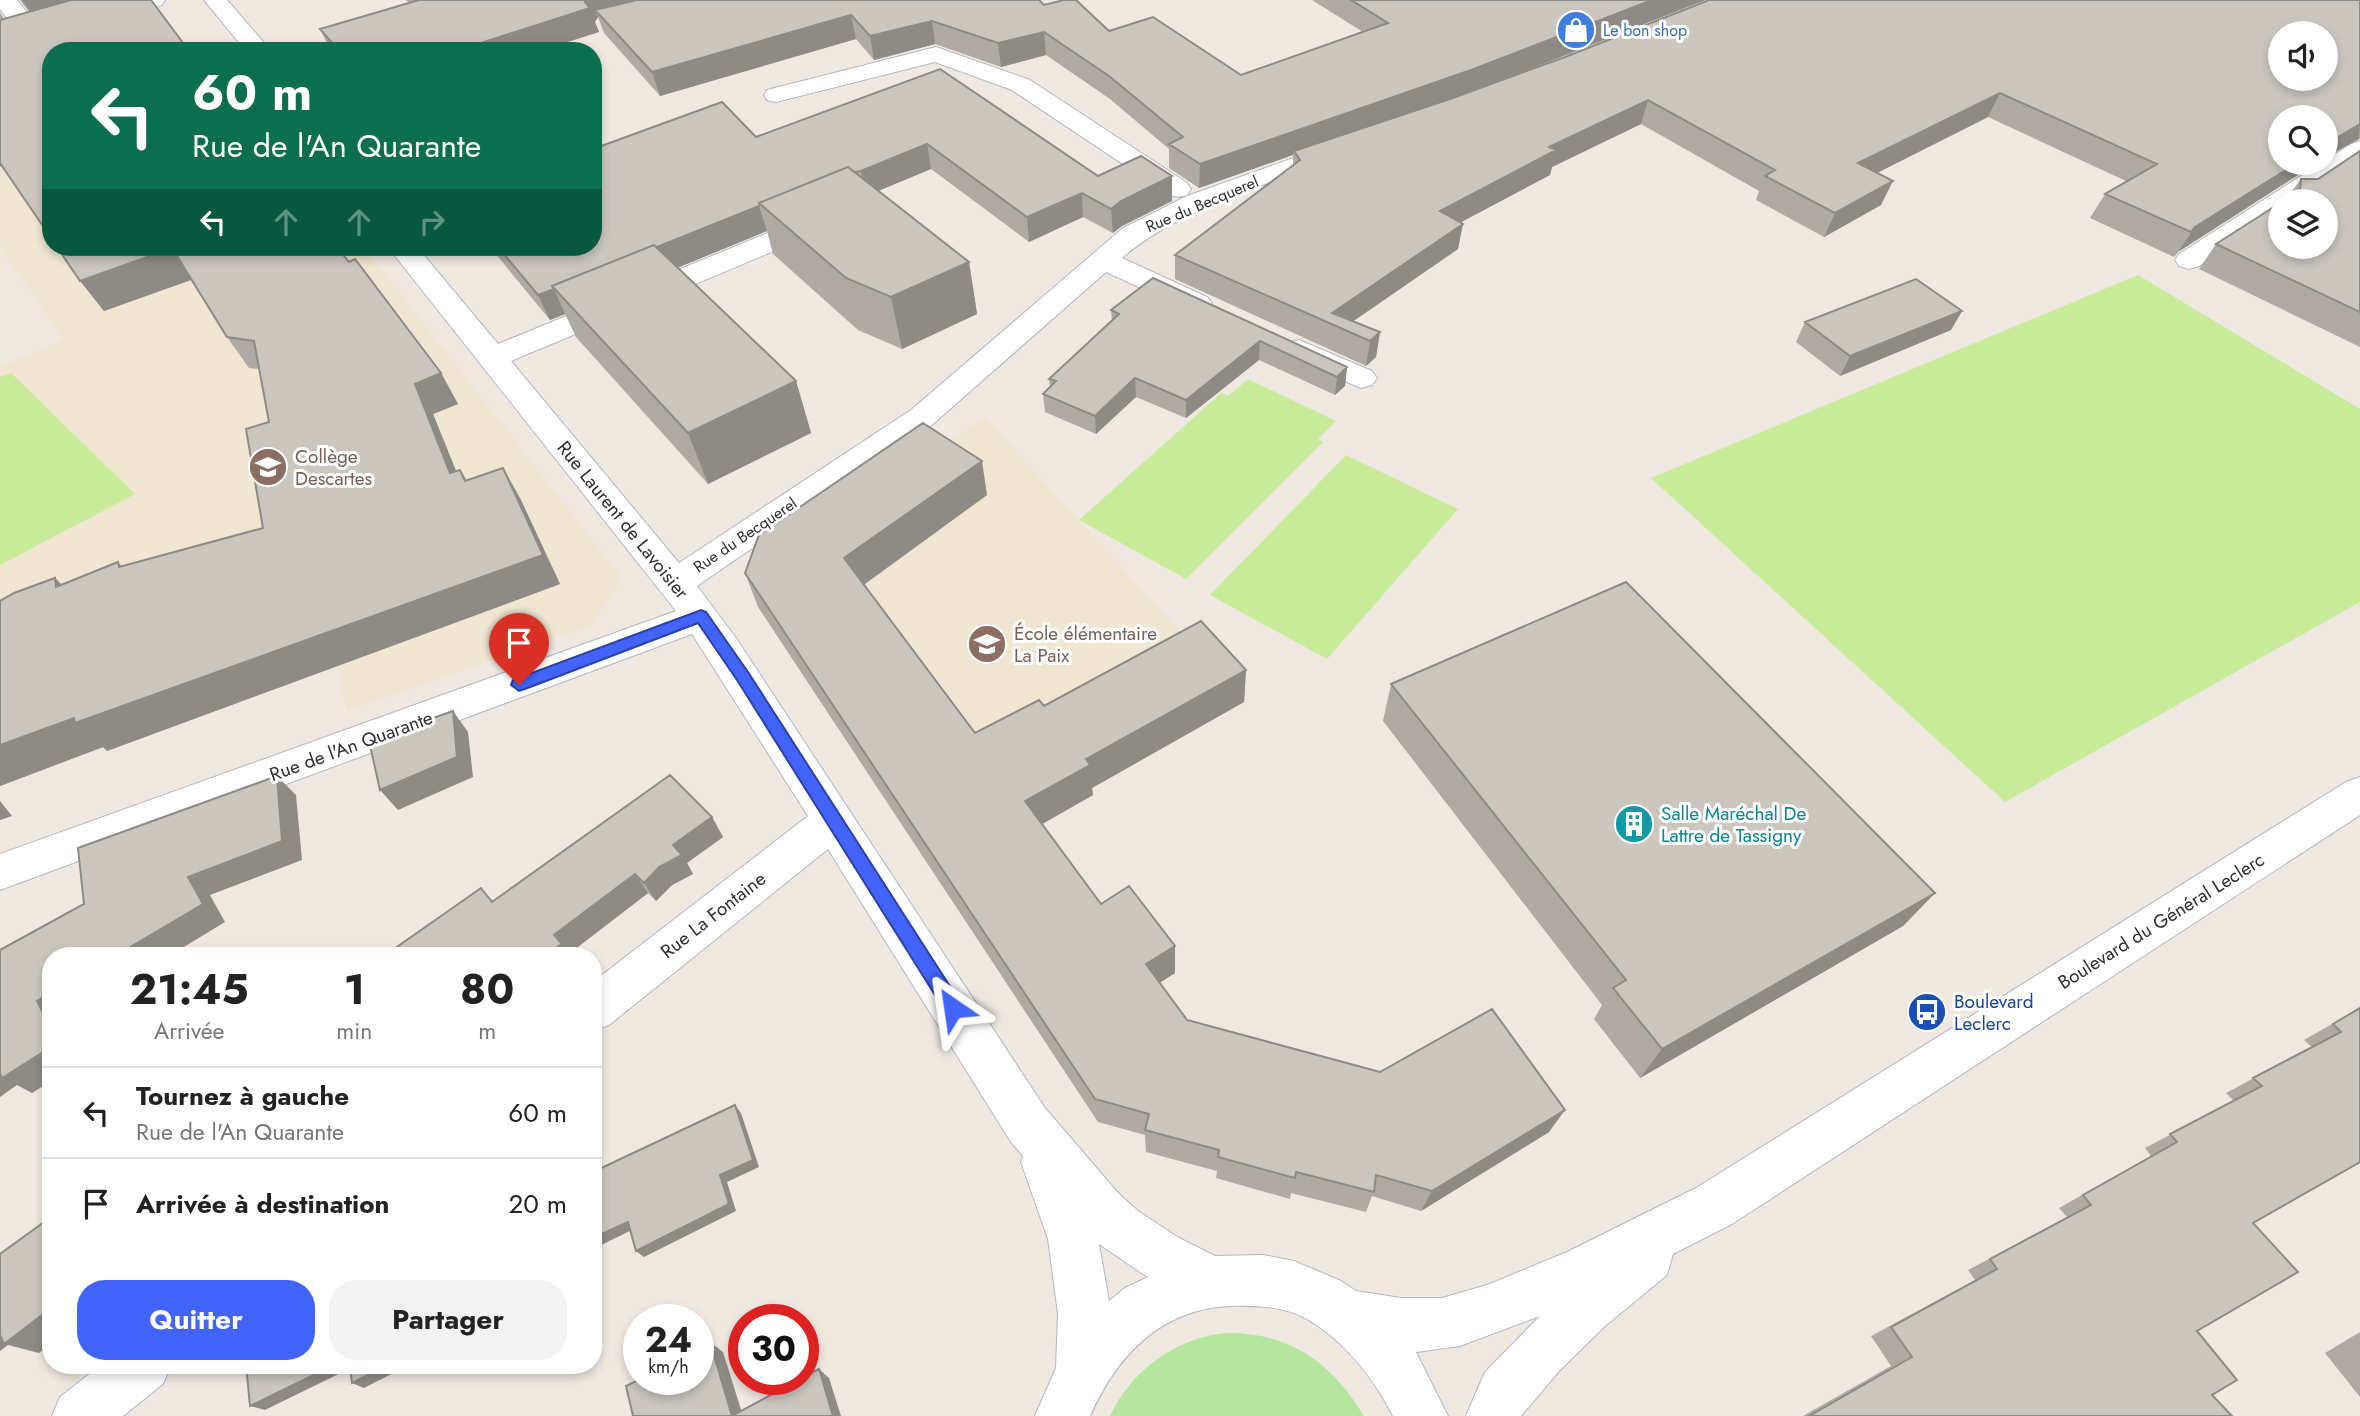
<!DOCTYPE html>
<html lang="fr">
<head>
<meta charset="utf-8">
<style>
  body { margin:0; font-family:Jost,sans-serif; background:#f2f2f2; color:#222; height:100vh; display:flex; flex-direction:column; font-size:26px; white-space:nowrap }
  * { box-sizing:border-box; margin:0 }
  p { font-size:23px; color:#767676 }
  .icon { flex:none; width:38px; height:38px; fill:none; stroke:currentColor; stroke-width:2; stroke-linecap:round; stroke-linejoin:round }
  .map { position:relative; flex:1; overflow:hidden }
  .sheet { position:absolute; left:42px; top:947px; width:560px; height:427px; display:flex; flex-direction:column; background:#fff; border-radius:28px; box-shadow:0 4px 10px #0003 }
  .sheet>* { flex:none }
  .hud { position:absolute; left:42px; top:42px; width:560px; height:214px; border-radius:28px; box-shadow:0 4px 10px #0003; background:#0b6e4f; color:#fff; overflow:hidden }
  .tools { position:absolute; left:2268px; top:21px; display:grid; gap:14px }
  .tools a { display:grid; place-items:center; width:70px; height:70px; border-radius:50%; background:#fff; box-shadow:0 4px 10px #0003; font-size:35px }
  .speed { position:absolute; left:623px; top:1304px; display:flex; gap:14px; font-size:35px; font-weight:700; text-align:center }
  .speed>* { display:grid; place-content:center; width:91px; height:91px; border-radius:50%; background:#fff; box-shadow:0 4px 10px #0003; line-height:1 }
  .speed small { font-size:18px; font-weight:400 }
  .speed .limit { border:10px solid #d22; background:#fff; color:#111 }
  .pin { position:absolute; display:grid; place-items:center; width:60px; height:60px; color:#fff; margin:-72px -30px; border-radius:50% 50% 50% 0; rotate:-45deg; box-shadow:0 0 7px #0007 }
  .pin .icon { rotate:45deg }
  .me { position:absolute; width:77px; margin:-38px; rotate:328deg; stroke-linejoin:round; filter:drop-shadow(0 0 5px #0008) }
  .turn { display:flex; align-items:center; gap:24px; height:147px; padding:0 35px; font-size:32px }
  .turn .icon { width:91px; height:91px; stroke-width:2.5 }
  .turn b { display:block; font-size:49px; line-height:60px }
  .lanes { display:flex; align-items:center; height:66px; padding:0 35px; background:#0003; justify-content:center; gap:35px; direction:ltr }
  .lanes .off { opacity:.35 }
  .eta { display:flex; justify-content:space-evenly; align-items:center; height:119px; text-align:center }
  .eta b { font-size:42px; font-weight:700; line-height:49px }
  .cta { display:flex; gap:14px; margin-top:auto; padding:14px 35px }
  .cta a { flex:1; height:80px; border-radius:28px; background:#4264fb; color:#fff; font-size:28px; font-weight:700; line-height:80px; text-align:center }
  .cta a+a { background:#f2f2f2; color:#222 }
  ul { padding:0; list-style:none }
  li { display:flex; align-items:center; gap:21px; height:91px; padding:0 35px; border-top:2px solid #e0e0e0 }
  li div { flex:1 }
  li b { display:block; font-size:26px }
  li em { font-style:normal }
  .map>svg:first-child { display:block }
</style>
</head>
<body>
<div class="map">
<svg width="2360" height="1416" viewBox="0 0 2360 1416">
  <rect width="100%" height="100%" fill="#efe9e1"/>
  <path fill="#f0e6d1" d="M51,151V247H364L622,578L592,625L347,711L322,600L0,675V367L64,340L0,247V167Z
    M985,417L1222,678L918,846L772,566Z"/>
  <path fill="#b6e59e" d="M1228,1333C1291,1333 1332,1363 1364,1416H1110C1132,1369 1177,1337 1228,1333Z"/>
  <path fill="#c9ec9a" d="M2138,275L2360,409V602L2005,802L1651,478Z
    M11,373L135,494L0,565V377Z
    M1248,379L1336,421L1318,439L1323,442L1186,579L1079,520L1221,393L1228,396Z
    M1346,455L1458,509L1327,659L1210,595Z"/>
  <g fill="none" stroke-linecap="round" stroke-linejoin="round">
    <g stroke="#b4b7c1" stroke-width="2">
      <path id="minor" d="M0,0H17L38,27L130,0H165L162,5L0,53V39L18,33L0,9Z
        M204,0H227L271,51H246Z
        M936,47L1030,80L1187,183L1191,189L1187,195L1178,197L1169,195L1012,90L935,62L776,102L767,100L764,95L767,90Z
        M1341,141L1350,144L1354,149L1350,154C1276,182 1182,206 1122,258L1207,297L1212,303L1207,309L1197,312L1187,309L1106,272L933,424L697,586L736,638L1045,1108L1118,1193L1138,1211L1179,1238L1215,1256L1263,1255L1294,1261L1341,1281L1356,1291L1401,1298H1442L1487,1285L1567,1252L1696,1188L2346,782L2360,777V815L1732,1224L1673,1254L1667,1275L1605,1326L1560,1370L1521,1416H1466L1485,1372L1540,1316L1460,1346L1416,1352L1448,1416H1393C1373,1377 1344,1340 1305,1318C1289,1309 1267,1306 1248,1306C1170,1302 1121,1347 1090,1416H1035L1056,1368L1058,1314L1048,1239L1021,1162L1023,1156L1011,1142L828,849L609,1025L593,1031V982L808,816L692,634L0,890V854L676,611L388,247H417L498,344L809,216L819,214L829,216L833,222L829,228L511,361L679,563L911,410L1123,228L1187,196ZM1099,1244L1143,1274L1148,1277L1125,1288L1109,1301Z
        M2360,141V160L2298,201H2280V213L2199,266L2189,269L2179,266L2175,260L2179,254L2321,163H2326V160L2351,144Z
        M1299,340L1372,371L1377,378L1372,385L1361,388L1288,357L1284,350L1288,343Z
        M101,1365H171L163,1384L123,1416H52L60,1397Z"/>
    </g>
    <use href="#minor" fill="#fff" fill-rule="evenodd"/>
  </g>
  <path fill="#afaba4" d="M20,0H151L2,166L0,167V12L4,19L29,12Z
    M406,0H1039L1044,5L1109,31L1241,75L1363,32L1312,0H1705L1476,90L2360,0V139H2359L2326,157V117L2178,252L2174,257L2090,218L2105,194L2126,181L1988,117L1877,173L1881,205L1824,237L1756,200L1759,191L1641,124L1552,167L1550,175L1460,223L1458,249L1353,321L1380,332L1376,357L1366,366L1175,279V255L1293,166V155L1199,188L1169,168V149L1110,99L1046,55L1001,67L935,44L874,60L856,39L660,96L604,33L598,17L595,22L599,32L539,51H331L320,29L409,3Z
    M940,69L1098,176L1172,201L1122,226L1113,233L1083,217L1029,242L931,169L878,191L969,262L977,314L902,349L858,330L773,254L767,231L678,267L796,381L811,433L708,484L576,337L565,314L550,320L490,247H593L756,137Z
    M2360,151V347L2199,269L2216,244L2285,200L2301,179H2318Z
    M57,247L349,262L441,373L458,404L433,414L456,471L460,470L467,480L520,498L560,584L107,751L103,747L0,786V601L62,585L118,562L122,566L263,528L269,422L259,369L249,368L227,337L192,279L104,311Z
    M1153,278L1347,367L1345,386L1335,395L1259,360L1186,418L1136,397L1096,434L1045,412L1043,394L1050,387L1049,379L1112,321L1111,310Z
    M1962,311L1951,330L1840,376L1796,342L1805,322Z
    M987,495L864,584L975,733L1044,706L1246,670L1244,702L1092,788L1093,795L1042,824L1101,904L1175,973L1159,983L1187,1020L1549,1132L1421,1211L1372,1196L1366,1212L1291,1193L1290,1199L1216,1178L1217,1171L1146,1152L1145,1135L1098,1122L758,607L745,573Z
    M1391,684L1935,893L1903,926L1640,1078L1594,1019L1602,1005L1383,721Z
    M712,817L723,837L687,863L693,874L672,885L656,901L648,893L570,953L572,956H384L481,888L493,901Z
    M2360,1008L2253,1223L2197,1331L2212,1395L2232,1416H1803L1891,1366L1871,1336L1975,1280L1968,1270L2067,1217L2059,1208L2151,1156L2145,1148L2234,1101L2226,1093L2312,1047L2304,1040Z
    M2360,1332V1397L2325,1353Z"/>
  <path fill="#8e8b86" d="M22,0H121L39,24Z
    M587,0H665L595,10L598,17L595,22L599,32L539,51H456L585,2Z
    M1652,0H1705L1467,94L1294,151L1293,155L1199,188L1200,164Z
    M851,15L856,39L660,96L652,72Z
    M932,21L935,44L874,60L870,36Z
    M1044,32L1046,55L1001,67L998,43Z
    M2000,93L1988,117L1847,188L1858,163Z
    M1648,100L1641,124L1552,167L1550,175L1436,235L1440,211L1549,147Z
    M2360,124L2359,139L2326,157V144Z
    M927,144L931,169L866,196L861,171Z
    M2297,163H2317L2178,252L2195,227Z
    M1172,176V201L1122,226L1113,233L1111,209L1121,201Z
    M1893,181L1881,205L1824,237L1835,213Z
    M1082,193L1083,217L1029,242L1027,217Z
    M759,206L767,231L575,310L555,288Z
    M1463,224L1458,249L1342,329L1332,313Z
    M172,248L194,279L104,311L80,281Z
    M969,262L977,314L902,349L891,297Z
    M554,289L565,314L550,320L538,295Z
    M1962,311L1951,330L1840,376L1850,356Z
    M1380,332L1376,357L1366,366L1370,341Z
    M1260,341L1259,360L1186,418V400Z
    M1347,367L1345,386L1335,395L1337,377Z
    M441,373L458,404L433,414L469,503L450,473L415,384Z
    M1135,378L1136,397L1096,434L1095,416Z
    M796,381L811,433L708,484L688,433Z
    M982,461L987,495L854,592L844,558Z
    M503,468L520,498L560,584L107,751L103,747L0,786V745Z
    M55,578L85,607L56,587Z
    M1246,670L1244,702L1092,788L1093,795L1030,831L1025,801L1086,759Z
    M453,711L468,732L473,777L398,810L380,790Z
    M277,776L296,795L302,860L210,895L225,922L169,956H115L188,877Z
    M0,801L12,816L0,820Z
    M712,817L723,837L687,863L693,874L672,885L656,901L644,883L673,845Z
    M635,874L648,893L570,953L572,956H541L554,935Z
    M1935,893L1903,926L1640,1078L1662,1049Z
    M1175,946V973L1147,991L1146,964Z
    M51,993V1028L37,1001Z
    M51,1047V1081L32,1093L17,1085L0,1097V1067Z
    M735,1105L741,1113L759,1167L727,1182L736,1211L644,1257L636,1251L720,1175Z
    M1565,1110L1549,1132L1421,1211L1432,1191Z
    M628,1222L636,1228L593,1249V1238Z
    M51,1308V1344L39,1353L8,1345L0,1351V1322Z
    M710,1342L723,1352L743,1416H732Z
    M334,1365H357L265,1410L250,1406Z
    M388,1365H409L364,1388L352,1383Z
    M819,1369L829,1378L841,1416H833Z"/>
  <path fill="#cbc7bf" stroke="#8e8b86" stroke-width="2" fill-rule="evenodd" d="M71,0H151L189,51H51V238L0,163V20Z
    M419,0H587L585,2L590,8L456,51H339L320,29Z
    M637,0H1039L1044,5L1064,0H1076L1109,31L1153,17L1241,75L1388,23L1351,0H1652L1471,70L1200,164L1169,144L1183,137L1109,76L1044,32L998,43L932,21L870,36L851,15L652,72L595,10Z
    M1709,0H2360V124L2326,144V117H2280V163H2297L2195,227L2191,232L2105,194L2157,164L2000,93L1858,163L1893,181L1835,213L1765,176L1775,170L1648,100L1549,147L1556,150L1440,211L1463,224L1332,313L1380,332L1370,341L1175,255L1300,160L1294,151L1453,98L1565,57ZM2280,33H2326V79H2280Z
    M940,69L1098,176L1141,156L1172,176L1121,201L1111,209L1082,193L1027,217L927,144L861,171L854,172L848,167L759,203V206L657,247L654,245L552,286L554,289L538,295L498,247H593V149L722,102L756,137Z
    M2360,151V312L2216,244L2280,203V247H2326V201H2284L2300,191L2301,179H2318Z
    M848,167L969,262L891,297L846,278L759,203Z
    M654,245L796,381L688,433L552,286Z
    M57,247H337L349,262L355,259L441,373L415,384L450,473L460,470L465,481L503,468L543,555L75,723L74,718L0,745V601L14,593L55,578L56,587L118,562L119,567L263,528L246,429L269,422L254,341L227,337L172,248L80,281Z
    M1153,278L1347,367L1337,377L1260,341L1186,400L1135,378L1095,416L1043,394L1056,381L1049,379L1119,314L1111,310Z
    M1916,279L1962,311L1850,356L1805,322Z
    M923,423L982,461L844,558L975,733L1039,700L1044,706L1201,621L1246,670L1086,759L1090,765L1025,801L1101,904L1129,886L1175,946L1146,964L1187,1020L1380,1072L1492,1009L1565,1110L1432,1191L1376,1175L1374,1192L1296,1172L1295,1178L1218,1157L1219,1150L1145,1130L1149,1114L1095,1099L745,573L759,535Z
    M1626,582L1935,893L1662,1049L1613,988L1626,980L1391,684Z
    M453,711L457,757L380,790L369,741Z
    M670,775L712,817L673,845L682,855L659,867L644,883L635,874L554,935L562,944L541,956H384L481,888L492,902Z
    M277,776L282,841L188,877L203,904L115,956H51V993L37,1001L51,1028V1047L2,1078L0,1073V950L84,904L78,848Z
    M2360,1008V1162L2253,1223L2298,1272L2197,1331L2237,1380L2212,1395L2232,1416H1809L1912,1357L1891,1327L1997,1269L1990,1259L2091,1205L2083,1195L2177,1142L2170,1134L2262,1086L2253,1078L2341,1032L2333,1024Z
    M735,1105L753,1160L720,1175L729,1204L636,1251L628,1222L593,1238V1172Z
    M51,1217V1308L4,1344L0,1335V1254Z
    M710,1342L732,1416H633L626,1386L640,1379H698V1348Z
    M246,1365H334L250,1406Z
    M350,1365H388L352,1383Z
    M819,1369L833,1416H732L800,1379H803V1377Z"/>
  <path fill="#4264fb" stroke="#2b41a3" stroke-width="2" d="M701,610L706,612L748,672L960,1002L963,1008L960,1014L953,1017L947,1014L737,680L698,623L525,689L519,691L511,685L513,680Z"/>
  <defs>
    <g id="shop-disc" transform="scale(2.0125)"><circle r="9.5" fill="#3f7fe0" stroke="#fff"/><path d="M-5-2.5h2.3a2.7 3.5 0 0 1 5.4 0H5L5.5 6h-11ZM-1.5-2.5h3a1.5 2.3 0 0 0-3 0Z" fill="#fff"/></g>
    <g id="school-disc" transform="scale(2.0125)"><circle r="9.5" fill="#8d6e63" stroke="#fff"/><path d="M0-5L7-2L0 1L-7-2ZM-4 1L0 2.5L4 1V4Q0 6-4 4Z" fill="#fff"/></g>
    <g id="building-disc" transform="scale(2.0125)"><circle r="9.5" fill="#0f9aa8" stroke="#fff"/><path d="M-4-6H4V6H1V3H-1V6H-4ZM-2.5-4.3h1.7v1.8h-1.7ZM.8-4.3h1.7v1.8H.8ZM-2.5-1h1.7V.8h-1.7ZM.8-1h1.7V.8H.8Z" fill="#fff"/></g>
    <g id="bus-disc" transform="scale(2.0125)"><circle r="9.5" fill="#1a4fb4" stroke="#fff"/><path d="M-5-6H5V4H4V6H2V4H-2V6H-4V4H-5ZM-3.5-4V0h7V-4ZM-3.5 1.2v1.5H-2V1.2ZM2 1.2v1.5H3.5V1.2Z" fill="#fff"/></g>
  </defs>
  <g fill-rule="evenodd">
    <use href="#shop-disc" x="1576" y="30"/>
    <use href="#school-disc" x="268" y="467"/>
    <use href="#school-disc" x="987" y="644"/>
    <use href="#building-disc" x="1634" y="824"/>
    <use href="#bus-disc" x="1927" y="1012"/>
  </g>
  <g text-anchor="middle" dominant-baseline="central" stroke-width="6" stroke-linejoin="round" paint-order="stroke">
    <g font-size="16" fill="#366cbe" stroke="#fff" text-anchor="start">
      <text x="1603" y="30">Le bon shop</text>
    </g>
    <g font-size="16" fill="#2e2e2e" stroke="#fff">
      <text transform="translate(1202 204) rotate(-23)">Rue du Becquerel</text>
      <text transform="translate(745 535) rotate(-34)">Rue du Becquerel</text>
    </g>
    <g font-size="19" fill="#785e54" stroke="#fff" text-anchor="start">
      <text x="295" y="456">Collège<tspan x="295" dy="22">Descartes</tspan></text>
      <text x="1014" y="633">École élémentaire<tspan x="1014" dy="22">La Paix</tspan></text>
    </g>
    <g font-size="19" fill="#2e2e2e" stroke="#fff">
      <text transform="translate(623 520) rotate(51)">Rue Laurent de Lavoisier</text>
      <text transform="translate(351 746) rotate(-20)">Rue de l'An Quarante</text>
      <text transform="translate(713 915) rotate(-38)">Rue La Fontaine</text>
      <text transform="translate(2161 921) rotate(-32)">Boulevard du Général Leclerc</text>
    </g>
    <g font-size="19" fill="#0d838f" stroke="#fff" text-anchor="start">
      <text x="1661" y="813">Salle Maréchal De<tspan x="1661" dy="22">Lattre de Tassigny</tspan></text>
    </g>
    <g font-size="19" fill="#164399" stroke="#fff" text-anchor="start">
      <text x="1954" y="1001">Boulevard<tspan x="1954" dy="22">Leclerc</tspan></text>
    </g>
  </g>
</svg>
<div class="tools">
<a><svg class="icon" aria-label="sound" viewBox="0 0 24 24"><path d="M4 9h4l5-4v14l-5-4H4zM17 9q2 3 0 6"/></svg></a>
<a><svg class="icon" aria-label="search" viewBox="0 0 24 24"><circle cx="10" cy="10" r="6"/><path d="M15 15l6 6"/></svg></a>
<a><svg class="icon" aria-label="layers" viewBox="0 0 24 24"><path d="M12 4l9 5-9 5-9-5zM3 14l9 5 9-5"/></svg></a>
</div>
<div class="speed"><div>24<small>km/h</small></div><div class="limit">30</div></div>
<div class="pin" style="left:519px;top:685px;background:#d93025"><svg class="icon" aria-label="arrive" viewBox="0 0 24 24"><path d="M6 21V4h12l-3 4 3 4H6"/></svg></div>
<svg class="me" style="left:953px;top:1008px" viewBox="-20 -20 40 40"><path d="M0-17L14 15 0 8-14 15z" fill="#4264fb" stroke="#fff" stroke-width="4"/></svg>
<div class="hud">
<div class="turn"><svg class="icon" aria-label="left" viewBox="0 0 24 24"><path d="M17 20v-9H6M10 6l-5 5 5 5"/></svg><div><b>60 m</b>Rue de l'An Quarante</div></div>
<div class="lanes"><svg class="icon" aria-label="left" viewBox="0 0 24 24"><path d="M17 20v-9H6M10 6l-5 5 5 5"/></svg><svg class="icon off" aria-label="ahead" viewBox="0 0 24 24"><path d="M12 20V5M6 11l6-6 6 6"/></svg><svg class="icon off" aria-label="ahead" viewBox="0 0 24 24"><path d="M12 20V5M6 11l6-6 6 6"/></svg><svg class="icon off" aria-label="right" viewBox="0 0 24 24"><path d="M7 20v-9h11M14 6l5 5-5 5"/></svg></div>
</div>
<section class="sheet">
<div class="eta">
<div><b>21:45</b><p>Arrivée</p></div>
<div><b>1</b><p>min</p></div>
<div><b>80</b><p>m</p></div>
</div>
<ul>
<li><svg class="icon" aria-label="left" viewBox="0 0 24 24"><path d="M17 20v-9H6M10 6l-5 5 5 5"/></svg><div><b>Tournez à gauche</b><p>Rue de l'An Quarante</p></div><em>60 m</em></li>
<li><svg class="icon" aria-label="arrive" viewBox="0 0 24 24"><path d="M6 21V4h12l-3 4 3 4H6"/></svg><div><b>Arrivée à destination</b></div><em>20 m</em></li>
</ul>
<div class="cta"><a>Quitter</a><a>Partager</a></div>
</section>
</div>
</body>
</html>
